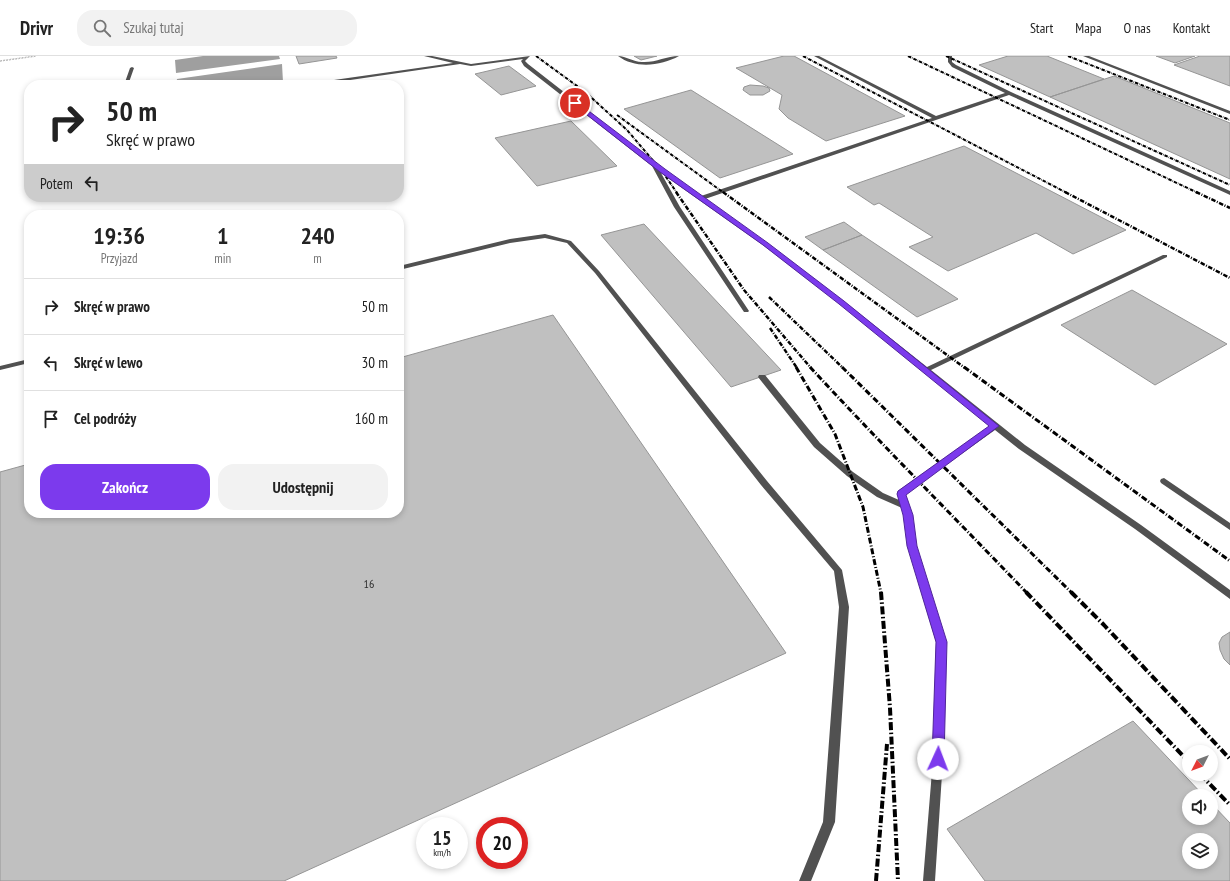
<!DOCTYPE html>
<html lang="pl">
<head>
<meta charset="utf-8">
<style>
  body { margin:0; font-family:"PT Sans Narrow",sans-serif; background:#f2f2f2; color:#222; height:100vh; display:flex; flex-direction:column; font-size:15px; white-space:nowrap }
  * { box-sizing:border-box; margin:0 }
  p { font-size:13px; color:#767676 }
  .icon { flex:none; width:22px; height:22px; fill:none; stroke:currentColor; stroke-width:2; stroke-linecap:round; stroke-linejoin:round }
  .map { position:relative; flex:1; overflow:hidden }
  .panel { position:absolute; left:24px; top:154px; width:380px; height:308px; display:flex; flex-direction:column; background:#fff; border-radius:16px; box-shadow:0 2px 6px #0003 }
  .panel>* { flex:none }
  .banner { position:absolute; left:24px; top:24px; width:380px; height:122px; border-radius:16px; box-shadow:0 2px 6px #0003; background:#fff; color:#222; overflow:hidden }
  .needle { width:26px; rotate:228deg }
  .buttons { position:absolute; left:1182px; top:689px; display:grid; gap:8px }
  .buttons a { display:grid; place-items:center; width:36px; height:36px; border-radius:50%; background:#fff; box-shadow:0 2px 6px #0003; font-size:20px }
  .speed { position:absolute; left:416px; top:761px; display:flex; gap:8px; font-size:20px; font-weight:700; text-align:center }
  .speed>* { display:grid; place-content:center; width:52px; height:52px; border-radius:50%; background:#fff; box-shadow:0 2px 6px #0003; line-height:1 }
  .speed small { font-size:10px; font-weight:400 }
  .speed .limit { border:6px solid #d22; background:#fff; color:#111 }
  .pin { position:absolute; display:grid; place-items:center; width:34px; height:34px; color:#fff; margin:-17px; border:2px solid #fff; border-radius:50%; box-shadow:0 1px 4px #0007 }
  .me { position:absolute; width:44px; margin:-22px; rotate:2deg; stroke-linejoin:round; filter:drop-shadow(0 0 3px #0008) }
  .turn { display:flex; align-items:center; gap:14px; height:84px; padding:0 16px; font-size:18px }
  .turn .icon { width:52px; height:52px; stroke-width:2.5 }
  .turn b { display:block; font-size:28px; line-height:34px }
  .then { display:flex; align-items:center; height:38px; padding:0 16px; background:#0003; gap:8px; font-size:15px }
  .eta { display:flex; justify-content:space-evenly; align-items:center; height:68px; text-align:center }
  .eta b { font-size:24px; font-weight:700; line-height:28px }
  .action { display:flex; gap:8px; margin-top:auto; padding:8px 16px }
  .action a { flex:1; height:46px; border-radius:16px; background:#7c3aed; color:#fff; font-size:16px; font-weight:700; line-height:46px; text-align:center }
  .action a+a { background:#f2f2f2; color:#222 }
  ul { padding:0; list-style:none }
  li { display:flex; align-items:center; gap:12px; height:56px; padding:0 16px; border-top:1px solid #e0e0e0 }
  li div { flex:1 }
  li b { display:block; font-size:15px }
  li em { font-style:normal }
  header { display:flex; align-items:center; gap:24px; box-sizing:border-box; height:56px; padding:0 20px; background:#fff; border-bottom:1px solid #e0e0e0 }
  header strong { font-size:19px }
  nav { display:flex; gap:22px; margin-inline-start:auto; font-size:14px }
  .search { width:280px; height:36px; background:#f2f2f2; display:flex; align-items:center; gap:10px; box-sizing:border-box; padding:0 14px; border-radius:16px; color:#767676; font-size:15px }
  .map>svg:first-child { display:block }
</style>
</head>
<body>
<header>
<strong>Drivr</strong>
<div class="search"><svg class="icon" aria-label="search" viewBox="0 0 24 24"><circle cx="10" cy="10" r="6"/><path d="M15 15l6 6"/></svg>Szukaj tutaj</div>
<nav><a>Start</a><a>Mapa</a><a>O nas</a><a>Kontakt</a></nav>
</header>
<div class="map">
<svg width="1230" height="825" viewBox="0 0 1230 825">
  <rect width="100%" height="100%" fill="#fff"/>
  <path fill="#9f9f9f" d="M203,0H279L280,3L176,17L175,4Z
    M282,8L283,26L254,29H176L177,23Z"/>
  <path fill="#c0c0c0" stroke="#959595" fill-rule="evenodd" d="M296,0H336L337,2L299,8Z
    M634,0H657L641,4Z
    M784,0H794L905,60L826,85L788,62L779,53L782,39L736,12Z
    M1008,0H1047L1104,23L1050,41L979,9Z
    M1156,0H1195L1175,7Z
    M1200,0H1230V30L1174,9Z
    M509,10L536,30L501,39L475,18Z
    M1114,20L1230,67V123L1050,41Z
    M750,29L763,30L769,32L770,35L763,39H750L743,34L744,31Z
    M691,34L793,98L720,122L624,53Z
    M571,65L617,110L537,130L495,82Z
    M964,90L1126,174L1073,198L1036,177L948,215L909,191L933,181L879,147L874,149L847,131Z
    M844,166L862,179L823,194L805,181Z
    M644,168L781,314L731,331L601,179Z
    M862,179L958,243L917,261L823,194Z
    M1132,234L1227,288L1155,329L1061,269Z
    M553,259L786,597L284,825H0V416L29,408V457H399V302Z
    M1230,576V609L1224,603L1220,594L1219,587L1222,581Z
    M1133,665L1204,740H1189V762H1211V747L1230,767V825H985L947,773ZM1189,784H1211V806H1189Z"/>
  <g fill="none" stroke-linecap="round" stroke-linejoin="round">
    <path stroke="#737373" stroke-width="1.5" stroke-dasharray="0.5 1" stroke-linecap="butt" d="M0,5L36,0"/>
    <path fill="#515151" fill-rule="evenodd" d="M424,0H432L471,8L530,0L525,5L528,8L664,114L701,140L932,62L814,0H819L936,60L1005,37L952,11L948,6V0H952V6L956,9L1011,36L1230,135V139L1228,138L1009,39L705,143C781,196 854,253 927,311L1163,199H1167V201L931,314L1025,389L1141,469L1230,534V543L1135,473L1019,393L995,374L905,438L912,459L916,490L946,586L943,703L935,825H923L933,703L936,586L908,490L904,459L902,452L877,441L847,420L814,391L758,321L759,319H765L820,387L853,416L883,437L899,444L897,437L898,435L990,370L839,247L763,189L661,117L680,151L749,255L748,256H744L674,151L652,110L524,10L521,5L523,3L471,10L460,8L316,29H304L306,28L453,7Z
      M618,0C626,0 633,6 642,6C655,7 666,0 679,0C661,10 635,13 618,0Z
      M1083,0H1089L1230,55V58Z
      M132,11L134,12L128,29H124L130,12Z
      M545,178L571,185L599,215L767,425L842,514L849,551L835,766L811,825H799L823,766L839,551L834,515L761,429L595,217L567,187L545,182L510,187L399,214V210L510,183Z
      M29,303V307L0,314V310Z
      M1164,422L1230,467V474L1161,427L1160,425L1161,423Z"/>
    <path stroke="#000" stroke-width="2" stroke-dasharray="3.5 1 0.5 1" stroke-linecap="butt" d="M536,0L588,38
      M803,0L1067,137
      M908,0L1198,137
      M946,0L1230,129
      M1068,0L1230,64
      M583,34L627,74L662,115L677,137
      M617,59L724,137"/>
    <path stroke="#000" stroke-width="2.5" stroke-dasharray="4.5 1.5 1 1.5" stroke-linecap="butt" d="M676,136L744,234L811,312
      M723,136L965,312
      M1065,136L1230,222
      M1196,136L1230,152
      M769,241L843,312
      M770,272L797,312"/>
    <path stroke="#000" stroke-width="3" stroke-dasharray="6 2 1 2" stroke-linecap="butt" d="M796,311L835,378L863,451L881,537
      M810,311C881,388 955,462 1027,537
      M842,311L1072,537
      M964,311L1230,505"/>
    <path stroke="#000" stroke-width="4" stroke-dasharray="8 2.5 1.5 2.5" stroke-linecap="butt" d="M881,536L890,652L898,825
      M1026,536L1189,706
      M1071,536L1104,569L1230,703
      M1200,718L1230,749
      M876,825L887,688"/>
  </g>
  <path fill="#7c3aed" stroke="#51269a" d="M573,46H577L665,113L768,187L844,245L999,370L906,439L913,459L917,490L947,586L944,703L942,707L938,709L934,707L932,703L936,586L907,490L903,459L897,438L898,435L989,370L839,248L763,189L660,116L573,48Z"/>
  <g text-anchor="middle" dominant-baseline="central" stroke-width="4" stroke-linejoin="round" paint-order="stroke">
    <g font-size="12" fill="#303030">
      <text x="369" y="527">16</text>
    </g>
  </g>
</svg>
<div class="buttons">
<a><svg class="needle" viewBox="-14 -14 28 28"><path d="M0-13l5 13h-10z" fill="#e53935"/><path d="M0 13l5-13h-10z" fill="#767676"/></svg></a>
<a><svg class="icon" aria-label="sound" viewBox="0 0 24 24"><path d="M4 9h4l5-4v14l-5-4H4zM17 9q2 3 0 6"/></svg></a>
<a><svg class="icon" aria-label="layers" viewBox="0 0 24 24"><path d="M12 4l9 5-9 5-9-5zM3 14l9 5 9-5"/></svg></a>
</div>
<div class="speed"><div>15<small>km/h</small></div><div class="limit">20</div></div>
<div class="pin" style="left:575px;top:47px;background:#d93025"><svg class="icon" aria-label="arrive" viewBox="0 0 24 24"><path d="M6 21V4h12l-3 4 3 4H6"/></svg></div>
<svg class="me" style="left:938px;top:703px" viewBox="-20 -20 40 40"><circle r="19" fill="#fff"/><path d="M0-13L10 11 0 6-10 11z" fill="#7c3aed"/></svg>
<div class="banner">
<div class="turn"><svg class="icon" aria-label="right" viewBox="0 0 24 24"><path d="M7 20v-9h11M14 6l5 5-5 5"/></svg><div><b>50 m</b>Skręć w prawo</div></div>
<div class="then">Potem<svg class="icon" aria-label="left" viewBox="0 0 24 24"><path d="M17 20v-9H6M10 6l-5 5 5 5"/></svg></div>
</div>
<section class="panel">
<div class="eta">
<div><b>19:36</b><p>Przyjazd</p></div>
<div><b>1</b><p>min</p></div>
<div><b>240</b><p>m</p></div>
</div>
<ul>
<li><svg class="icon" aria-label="right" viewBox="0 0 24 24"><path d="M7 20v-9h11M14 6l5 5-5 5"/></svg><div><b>Skręć w prawo</b></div><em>50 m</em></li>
<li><svg class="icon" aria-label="left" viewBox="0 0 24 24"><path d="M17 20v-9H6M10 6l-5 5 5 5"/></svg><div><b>Skręć w lewo</b></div><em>30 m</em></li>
<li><svg class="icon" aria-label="arrive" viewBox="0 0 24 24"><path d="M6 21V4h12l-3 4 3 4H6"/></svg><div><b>Cel podróży</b></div><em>160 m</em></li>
</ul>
<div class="action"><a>Zakończ</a><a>Udostępnij</a></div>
</section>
</div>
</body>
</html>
